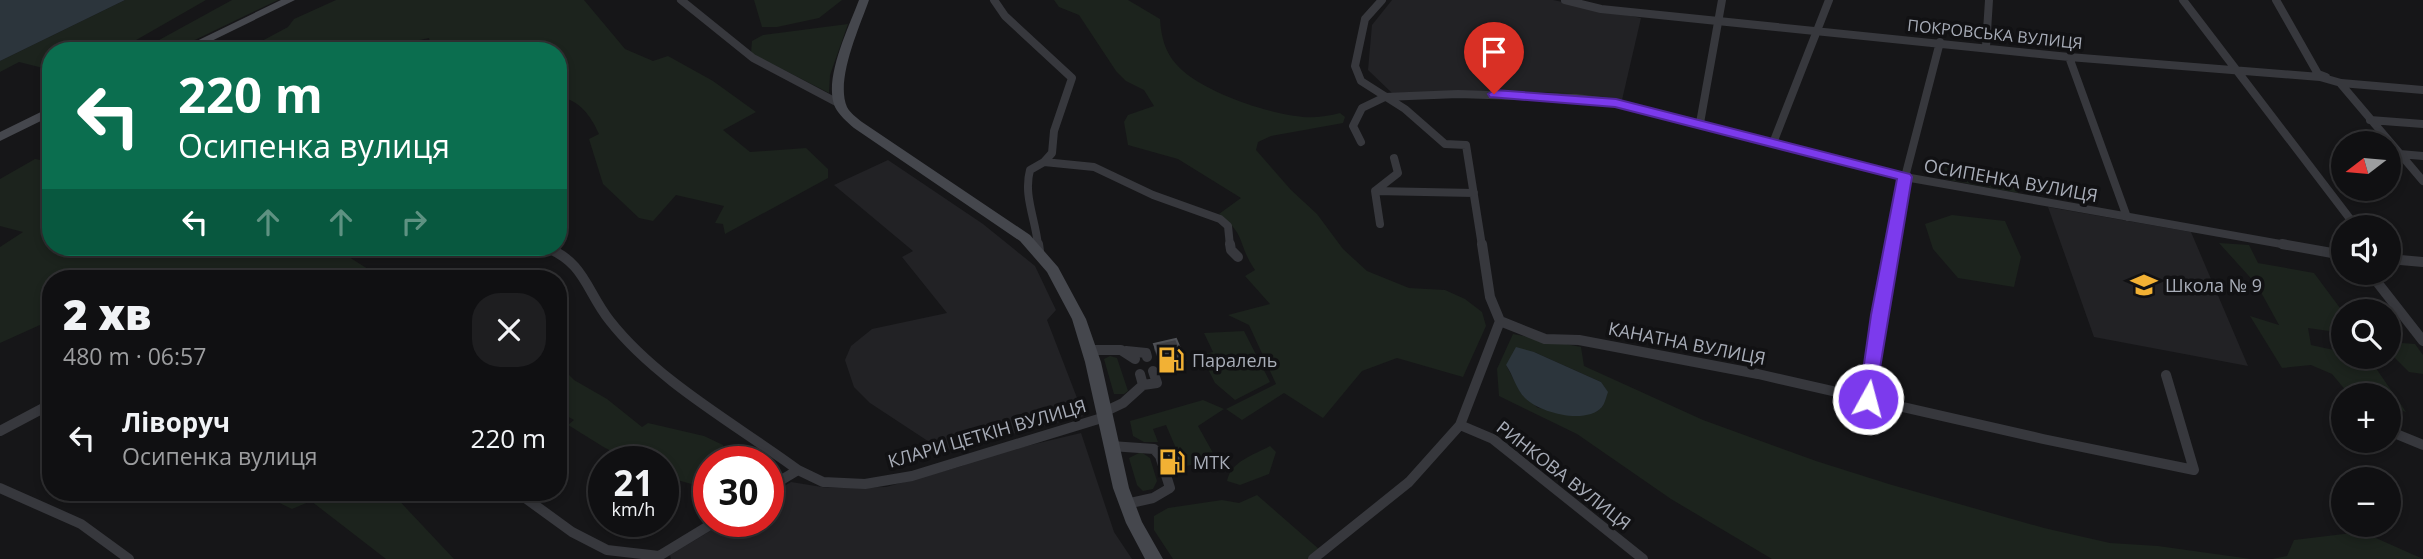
<!DOCTYPE html>
<html lang="uk">
<head>
<meta charset="utf-8">
<style>
  body { margin:0; font-family:"Open Sans",sans-serif; background:#1e1e20; color:#f1f3f6; height:100vh; display:flex; flex-direction:column; font-size:26px; white-space:nowrap }
  * { box-sizing:border-box; margin:0 }
  p { font-size:23px; color:#9c9d9f }
  .icon { flex:none; width:38px; height:38px; fill:none; stroke:currentColor; stroke-width:2; stroke-linecap:round; stroke-linejoin:round }
  .map { position:relative; flex:1; overflow:hidden }
  .side { position:absolute; left:42px; top:270px; width:525px; height:231px; display:flex; flex-direction:column; background:#101012; border-radius:28px; box-shadow:0 4px 10px #0003,0 0 0 2px #303032 }
  .side>* { flex:none }
  .banner { position:absolute; left:42px; top:42px; width:525px; height:214px; border-radius:28px; box-shadow:0 4px 10px #0003,0 0 0 2px #303032; background:#0b6e4f; color:#fff; overflow:hidden }
  .needle { width:46px; rotate:254deg }
  .controls { position:absolute; left:2331px; top:131px; display:grid; gap:14px }
  .controls a { display:grid; place-items:center; width:70px; height:70px; border-radius:50%; background:#101012; box-shadow:0 4px 10px #0003,0 0 0 2px #303032; font-size:35px }
  .speed { position:absolute; left:588px; top:446px; display:flex; gap:14px; font-size:35px; font-weight:700; text-align:center }
  .speed>* { display:grid; place-content:center; width:91px; height:91px; border-radius:50%; background:#101012; box-shadow:0 4px 10px #0003,0 0 0 2px #303032; line-height:1 }
  .speed small { font-size:18px; font-weight:400 }
  .speed .limit { border:10px solid #d22; background:#fff; color:#111 }
  .pin { position:absolute; display:grid; place-items:center; width:60px; height:60px; color:#fff; margin:-72px -30px; border-radius:50% 50% 50% 0; rotate:-45deg; box-shadow:0 0 7px #0007 }
  .pin .icon { rotate:45deg }
  .me { position:absolute; width:77px; margin:-38px; rotate:7deg; stroke-linejoin:round; filter:drop-shadow(0 0 5px #0008) }
  .turn { display:flex; align-items:center; gap:24px; height:147px; padding:0 21px; font-size:32px }
  .turn .icon { width:91px; height:91px; stroke-width:2.5 }
  .turn b { display:block; font-size:49px; line-height:60px }
  .lanes { display:flex; align-items:center; height:66px; padding:0 21px; background:#0003; justify-content:center; gap:35px; direction:ltr }
  .lanes .off { opacity:.35 }
  .round { display:grid; place-items:center; flex:none; width:74px; height:74px; border-radius:28px; background:#1e1e20 }
  .overview { display:flex; align-items:center; justify-content:space-between; height:119px; padding:0 21px }
  h1 { font-size:42px; font-weight:800; line-height:52px }
  ul { padding:0; list-style:none }
  li { display:flex; align-items:center; gap:21px; height:98px; padding:0 21px }
  li div { flex:1 }
  li b { display:block; font-size:26px }
  li em { font-style:normal }
  .map>svg:first-child { display:block }
</style>
</head>
<body>
<div class="map">
<svg width="2423" height="559" viewBox="0 0 2423 559">
  <rect width="100%" height="100%" fill="#161618"/>
  <path fill="#222225" d="M1392,0H1553L1641,18L1622,100L1566,93L1497,91L1392,93L1368,70L1372,25Z
    M888,160L983,224L1035,266L1056,310L1047,320L1084,416L943,451L870,403L854,387L845,360L851,346L872,329L947,313L902,257L913,251L834,185Z
    M2048,207L2191,232L2248,366L2094,337Z
    M1081,433L1114,532L1132,559H671L670,555L725,522H768V496L791,482L828,488L886,487L962,466L980,457Z"/>
  <path fill="#1c231d" fill-rule="evenodd" d="M125,0H206L117,51H51V70L19,62L0,72V61Z
    M232,0H278L172,51H139Z
    M336,0H584L625,49L653,61L668,56L713,81L756,112L723,130L750,152L806,148L828,169V178L725,234L723,224L715,223L724,206L676,195L653,221L639,218L603,184L589,139L599,134C591,116 579,99 558,97V51L467,49L432,51L429,38L406,43L405,51H243L288,27L294,19Z
    M754,0H842L819,18L777,27H762Z
    M1054,0H1128L1160,19C1161,36 1165,52 1176,64C1199,91 1268,114 1303,117C1315,118 1329,116 1340,113L1345,117L1343,123L1271,136L1258,142L1256,150L1291,190L1317,214L1343,249L1367,271L1409,288L1445,290L1465,299L1482,312L1486,326L1463,377L1397,358L1362,371L1323,418L1284,393L1242,420L1226,409L1276,384L1249,325L1228,315L1270,304L1245,276L1255,270C1237,244 1247,235 1219,214L1241,198L1178,159L1128,145L1124,122L1128,115L1154,106L1144,90L1126,81L1116,71L1079,15L1059,7Z
    M848,24L830,75L829,93L751,53L752,41L763,35Z
    M35,159L51,162V247H278C291,251 333,247 350,247L349,257L382,278H51V320L0,343V247L23,232L0,226V179Z
    M1945,165L2017,176L2018,193L1944,179Z
    M1952,215L2005,221L2021,257L2014,287L1958,278L1933,249L1925,224Z
    M2219,243L2249,245L2258,263L2314,273L2343,312V333L2308,328L2311,345L2343,352V357L2369,358L2406,412L2389,406V396L2358,395L2347,392L2332,374L2311,365L2282,368L2250,316L2279,325L2257,285Z
    M1244,331L1270,382L1235,400L1215,383L1201,355L1213,352L1204,333Z
    M1513,334L1581,347L1584,366L1703,420L1816,461L1892,485L2044,528L2110,543L2158,546L2251,559H1772L1671,499L1577,434L1499,396L1497,369ZM1534,352L1601,382L1603,406L1596,412L1538,408L1521,393L1506,365Z
    M2389,342L2415,344L2423,355V374L2409,372L2389,352Z
    M1110,356L1117,358L1128,391L1124,394H1114L1104,359Z
    M558,364L574,380L607,399L642,427L648,423L704,436L723,445L725,462H709V489L674,479L663,472V462C619,462 605,447 568,425L574,420L558,411Z
    M1203,400L1224,409L1198,426L1222,469L1215,472L1207,460L1184,467L1166,425L1153,429L1158,442H1144L1133,436L1130,421Z
    M1270,446L1276,452L1269,474L1240,485L1227,481C1231,461 1254,455 1270,446Z
    M1141,452L1150,458L1157,481L1153,489L1143,491L1137,485L1129,458Z
    M257,492H391L454,559H386L311,501L292,509Z
    M1257,495L1320,550L1309,559H1173L1154,530V516L1168,508L1222,500L1239,503Z
    M2352,533L2376,538L2423,559H2272L2287,556L2294,540Z"/>
  <path fill="#2c353c" d="M0,0H125L0,61Z
    M1516,347L1534,352L1601,382L1608,392C1606,397 1605,403 1602,407C1586,425 1540,413 1525,398C1516,389 1513,375 1506,365Z"/>
  <g fill="none" stroke-linecap="round" stroke-linejoin="round">
    <path stroke="#37383d" stroke-width="8" d="M681,0L753,58L840,104
      M994,0L1005,16L1072,78L1054,131L1052,153L1044,162L1030,170C1023,196 1036,220 1038,246
      M1382,0L1365,19L1355,66L1361,81L1405,109L1445,144L1466,145L1482,246
      M1565,0L1601,9L2069,57L2320,77L2341,83L2423,90
      M2183,0L2357,228
      M2276,0L2318,74L2326,77
      M1986,47L1989,0
      M2069,57L2127,217
      M2340,83L2423,181
      M2370,120L2423,124
      M1700,123L1722,0
      M1361,142L1353,126L1362,108L1385,97L1458,94L1576,98L1616,103L1905,177L2292,246
      M1773,143L1829,0
      M2400,154L2423,156
      M1044,162L1094,167L1153,195L1220,219L1228,226L1230,246
      M1375,191L1474,193
      M1380,224L1375,191L1398,173L1394,158
      M1892,246L1905,177L1940,42"/>
    <path stroke="#37383d" stroke-width="10" d="M1038,244L1039,251
      M1230,244L1231,250L1238,257
      M2282,244L2343,255
      M545,247C585,262 586,291 610,321C657,381 737,425 798,470L823,482L865,484L912,476L1105,417
      M2389,259L2423,262
      M2370,273L2423,341
      M1500,321L1545,339L1579,340L1758,374L2043,439L2194,470L2166,375
      M1089,350H1121L1135,359
      M1126,351L1146,353L1147,357
      M1143,385L1157,383L1153,371
      M1868,399L1879,315L1892,244
      M1104,412L1123,403L1143,385L1140,374
      M1460,425L1493,439L1643,559
      M0,431L51,404
      M2389,431L2423,445
      M1111,446L1154,449L1160,456L1170,488L1153,498L1126,504
      M0,488L81,524L129,559
      M768,488L798,470
      M517,492L572,532L607,550L659,556L715,522
      M1313,559L1409,482L1460,425L1500,321L1490,297L1482,244"/>
    <path fill="#45474d" fill-rule="evenodd" d="M281,0H295L191,51H176Z
      M859,0H869C860,26 835,80 847,107C850,113 857,118 862,122L1030,235L1058,267L1086,319L1101,362L1129,488L1142,522L1163,559H1145L1126,523L1113,488L1085,362L1072,319L1047,272L1020,241L854,128C847,122 839,115 835,107C823,79 849,27 859,0Z
      M51,107V116L0,141V132Z"/>
  </g>
  <path fill="#323236" d="M1154,344L1185,360V365L1162,369L1154,349Z"/>
  <path fill="#212124" d="M1185,360V365L1162,369V365Z
    M1181,461V466L1172,468V463Z"/>
  <path fill="#3f3f44" stroke="#4f5156" stroke-width="2" d="M1176,339L1185,360L1162,365L1154,344Z
    M1178,451L1181,461L1172,463L1168,453Z"/>
  <path fill="#7c3aed" stroke="#51269a" stroke-width="2" d="M1494,90L1616,99L1910,174L1912,177L1874,404H1862L1859,399L1871,315L1897,179L1615,107L1490,97L1488,94Z"/>
  <defs>
    <g id="school-bare" transform="scale(2.1)"><path d="M0-5L7-2L0 1L-7-2ZM-4 1L0 2.5L4 1V4Q0 6-4 4Z" fill="#f2b134" stroke="#111113" stroke-width="2.5" paint-order="stroke"/></g>
    <g id="fuel-bare" transform="scale(2.1)"><path d="M-5.5-6h7V0h2V4h1.3V-2.5L3-4.5l.8-.8L6-3V5H2.5V1h-1V6h-7ZM-4.2-4.7v3.2H.2V-4.7Z" fill="#f2b134" stroke="#111113" stroke-width="2.5" paint-order="stroke"/></g>
  </defs>
  <g fill-rule="evenodd">
    <use href="#school-bare" x="2144" y="285"/>
    <use href="#fuel-bare" x="1171" y="360"/>
    <use href="#fuel-bare" x="1172" y="462"/>
  </g>
  <g text-anchor="middle" dominant-baseline="central" stroke-width="7" stroke-linejoin="round" paint-order="stroke">
    <g font-size="16" fill="#a8adb8" stroke="#111113">
      <text transform="translate(1995 34) rotate(6)">ПОКРОВСЬКА ВУЛИЦЯ</text>
    </g>
    <g font-size="18" fill="#a8adb8" stroke="#111113">
      <text transform="translate(2011 180) rotate(10)">ОСИПЕНКА ВУЛИЦЯ</text>
      <text transform="translate(1687 343) rotate(11)">КАНАТНА ВУЛИЦЯ</text>
      <text transform="translate(987 433) rotate(-16)">КЛАРИ ЦЕТКІН ВУЛИЦЯ</text>
      <text transform="translate(1564 475) rotate(38)">РИНКОВА ВУЛИЦЯ</text>
    </g>
    <g font-size="18" fill="#a8adb8" stroke="#111113" text-anchor="start">
      <text x="2165" y="285">Школа № 9</text>
      <text x="1192" y="360">Паралель</text>
      <text x="1193" y="462">МТК</text>
    </g>
  </g>
</svg>
<div class="controls">
<a><svg class="needle" viewBox="-14 -14 28 28"><path d="M0-13l5 13h-10z" fill="#e53935"/><path d="M0 13l5-13h-10z" fill="#9c9d9f"/></svg></a>
<a><svg class="icon" aria-label="sound" viewBox="0 0 24 24"><path d="M4 9h4l5-4v14l-5-4H4zM17 9q2 3 0 6"/></svg></a>
<a><svg class="icon" aria-label="search" viewBox="0 0 24 24"><circle cx="10" cy="10" r="6"/><path d="M15 15l6 6"/></svg></a>
<a>+</a>
<a>−</a>
</div>
<div class="speed"><div>21<small>km/h</small></div><div class="limit">30</div></div>
<div class="pin" style="left:1494px;top:94px;background:#d93025"><svg class="icon" aria-label="arrive" viewBox="0 0 24 24"><path d="M6 21V4h12l-3 4 3 4H6"/></svg></div>
<svg class="me" style="left:1868px;top:399px" viewBox="-20 -20 40 40"><circle r="17" fill="#7c3aed" stroke="#fff" stroke-width="3"/><path d="M0-11L8 9 0 5-8 9z" fill="#fff"/></svg>
<div class="banner">
<div class="turn"><svg class="icon" aria-label="left" viewBox="0 0 24 24"><path d="M17 20v-9H6M10 6l-5 5 5 5"/></svg><div><b>220 m</b>Осипенка вулиця</div></div>
<div class="lanes"><svg class="icon" aria-label="left" viewBox="0 0 24 24"><path d="M17 20v-9H6M10 6l-5 5 5 5"/></svg><svg class="icon off" aria-label="ahead" viewBox="0 0 24 24"><path d="M12 20V5M6 11l6-6 6 6"/></svg><svg class="icon off" aria-label="ahead" viewBox="0 0 24 24"><path d="M12 20V5M6 11l6-6 6 6"/></svg><svg class="icon off" aria-label="right" viewBox="0 0 24 24"><path d="M7 20v-9h11M14 6l5 5-5 5"/></svg></div>
</div>
<section class="side">
<div class="overview"><div><h1>2 хв</h1><p>480 m · 06:57</p></div><a class="round"><svg class="icon" aria-label="close" viewBox="0 0 24 24"><path d="M6 6l12 12M18 6L6 18"/></svg></a></div>
<ul>
<li><svg class="icon" aria-label="left" viewBox="0 0 24 24"><path d="M17 20v-9H6M10 6l-5 5 5 5"/></svg><div><b>Ліворуч</b><p>Осипенка вулиця</p></div><em>220 m</em></li>
</ul>
</section>
</div>
</body>
</html>
